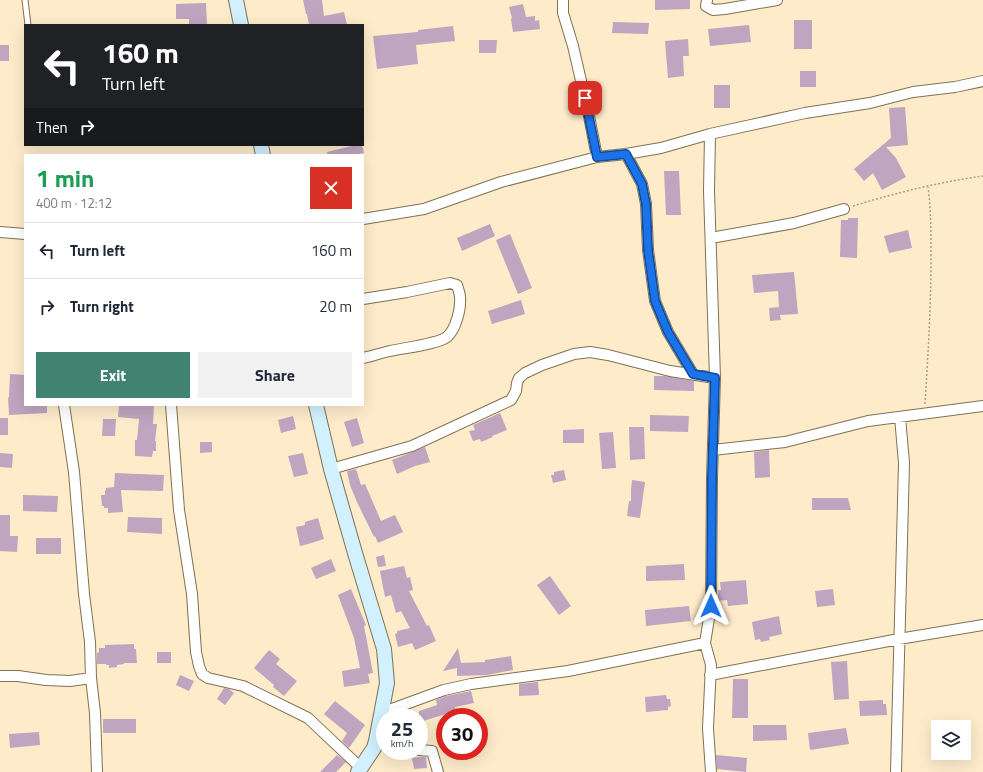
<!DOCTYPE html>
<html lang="en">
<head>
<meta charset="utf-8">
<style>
  body { margin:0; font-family:"Titillium Web",sans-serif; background:#f2f2f3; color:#1f2937; height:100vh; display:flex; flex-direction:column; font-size:15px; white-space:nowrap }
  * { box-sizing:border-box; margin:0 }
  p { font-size:13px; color:#747a83 }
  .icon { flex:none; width:22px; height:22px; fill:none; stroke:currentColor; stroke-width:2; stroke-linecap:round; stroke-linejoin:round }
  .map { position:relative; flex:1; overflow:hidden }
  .panel { position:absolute; left:24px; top:154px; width:340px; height:252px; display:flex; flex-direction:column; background:#fff; border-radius:0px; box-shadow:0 4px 16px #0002 }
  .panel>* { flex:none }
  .banner { position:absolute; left:24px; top:24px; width:340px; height:122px; border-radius:0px; box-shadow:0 4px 16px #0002; background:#202124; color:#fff; overflow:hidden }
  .buttons { position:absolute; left:931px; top:720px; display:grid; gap:8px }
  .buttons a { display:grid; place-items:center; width:40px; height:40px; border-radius:0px; background:#fff; box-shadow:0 4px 16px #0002; font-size:20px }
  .speed { position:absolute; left:376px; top:708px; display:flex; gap:8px; font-size:20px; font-weight:700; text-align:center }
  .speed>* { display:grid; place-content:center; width:52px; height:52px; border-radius:50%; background:#fff; box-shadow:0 4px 16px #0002; line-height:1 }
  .speed small { font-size:10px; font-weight:400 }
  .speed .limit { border:6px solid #d22; background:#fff; color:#111 }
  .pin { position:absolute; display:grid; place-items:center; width:34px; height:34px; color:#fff; margin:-17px; border-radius:8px; box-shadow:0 2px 6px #0006 }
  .me { position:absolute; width:44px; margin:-22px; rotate:0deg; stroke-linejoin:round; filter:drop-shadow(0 0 3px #0008) }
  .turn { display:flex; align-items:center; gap:14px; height:84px; padding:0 12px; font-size:18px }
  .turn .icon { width:52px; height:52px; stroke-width:2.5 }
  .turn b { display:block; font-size:28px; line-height:34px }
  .then { display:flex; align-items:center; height:38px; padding:0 12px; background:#0003; gap:8px; font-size:15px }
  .round { display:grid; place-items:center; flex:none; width:42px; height:42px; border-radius:0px; background:#f2f2f3 }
  .head { display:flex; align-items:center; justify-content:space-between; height:68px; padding:0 12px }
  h1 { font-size:24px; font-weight:700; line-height:30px; color:#1e9e55 }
  .cta { display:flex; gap:8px; margin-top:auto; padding:8px 12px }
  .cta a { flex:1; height:46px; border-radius:0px; background:#418271; color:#fff; font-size:16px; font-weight:700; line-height:46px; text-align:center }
  .cta a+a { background:#f2f2f3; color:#1f2937 }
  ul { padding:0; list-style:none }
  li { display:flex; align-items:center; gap:12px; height:56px; padding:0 12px; border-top:1px solid #e0e1e3 }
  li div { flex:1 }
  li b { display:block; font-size:15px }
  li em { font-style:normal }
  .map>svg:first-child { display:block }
</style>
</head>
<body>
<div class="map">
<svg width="983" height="772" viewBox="0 0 983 772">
  <rect width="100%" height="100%" fill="#fdebca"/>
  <path fill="#bfa5bf" d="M303,0H322L324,16L344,12L347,25H309L307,14H306Z
    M655,0H690V9L655,10Z
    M206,3L207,25H189V19H176V4Z
    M523,4L526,17L535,16V21L539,20L540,29L513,32L511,19L512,18L509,7Z
    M794,20H812V49H794Z
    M613,22L649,23L648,34L612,33Z
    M749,25L751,42L710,46L708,29Z
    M453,26L455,41L416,45L418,64L377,69L373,36L418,32V30Z
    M688,39L689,56H683L684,76L668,78L665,41Z
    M479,40H497L496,53H479Z
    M0,45H9V61H0Z
    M800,71H816V87H800Z
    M714,85H730V108H714Z
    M905,107L908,145L886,147L896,158L906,177L882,190L873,173L864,181L854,169L891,138L889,108Z
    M356,145H362L364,153L356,155H327V152Z
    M664,171H679L681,215H666Z
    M848,218H858L857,258L840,257L841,220H848Z
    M490,224L495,236L462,251L457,238Z
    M908,230L912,248L889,253L884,236Z
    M510,234L532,288L518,294L496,240Z
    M794,272L798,314L780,315L781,320L770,321L769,308L779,307L778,291L754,293L752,275Z
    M521,300L525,314L492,324L488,311Z
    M10,374L25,375V405H47V413L9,415L8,398L9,397Z
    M654,376H665L694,381V391L654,390Z
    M119,405H154L153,424H157L155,441H156V451H153L152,457L135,456V440H137L139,419L118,417Z
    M500,413L507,430L492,436L493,437L481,442L480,439L473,441L469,431L475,430L473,425Z
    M650,415L689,416L688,432L650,431Z
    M293,416L296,429L281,433L278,420Z
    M0,418H8V435H0Z
    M357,418L364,443L352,447L344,422Z
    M103,419H116L115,436H102Z
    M629,427H644L645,459L630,460Z
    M584,429V443H563V430Z
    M613,432L616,468L602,469L599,433Z
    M200,442H212V452L200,453Z
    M425,447L430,462L415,466L397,474L392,460Z
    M769,450L770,477L755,478L754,452Z
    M0,453L13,454L12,468L0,467Z
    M303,453L308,474L294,477L288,456Z
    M356,469L361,485L365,484L381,521L395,515L403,532L378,543L375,536L374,537L357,502L350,485L347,471Z
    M564,470L566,480L553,483L551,475H554V472Z
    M115,473L164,475L163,491L121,490L123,512L108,513V508H104V506H102L101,495H105V490H106V488L114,487Z
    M632,480L645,482L640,518L627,516L629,501H631V490Z
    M23,495L58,496L57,512L23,511Z
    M812,498H848L851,510H812Z
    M0,515H10V536H18L17,552L0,551Z
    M128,517L162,518V534L127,532Z
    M318,518L324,539L308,544L300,546L296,527L305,525V522Z
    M36,538H61V554H36Z
    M384,555L386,566L378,567L376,557Z
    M331,559L336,571L316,579L311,568Z
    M684,564L685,580L646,581V566Z
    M404,566L407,578L410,577L413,590L409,591L427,626L429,625L436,641L415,650L412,643L398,647L395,634L397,633V631L410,628L401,611L396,613L391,595L385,597L380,571Z
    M550,576L571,606L559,615L537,585Z
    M746,580L748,604L728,606L727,600L718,601V590H721L720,582Z
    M351,589L366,625L364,626L373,673L368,674L370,683L344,687L342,671L360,668L354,638L338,595Z
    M833,589L835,605L817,607L815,591Z
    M689,606L691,621L646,626L645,610Z
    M779,616L782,634L769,637L770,640L761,642L760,639L755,640L752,622Z
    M134,644V649H136L137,663H124V664L117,665V667L109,668V665H106V664H97V653L99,652V648H105V645Z
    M458,648L461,663L485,662V660L511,656L513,670L487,675L457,676V668L443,671Z
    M269,650L280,659L276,664L297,681L284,696L273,687L274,685L254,668Z
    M157,652H171V663H157Z
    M847,661L849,699L834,700L831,662Z
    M180,675L194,681L189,691L176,685Z
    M733,679H748V718H732Z
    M538,682L539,695L519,696V684Z
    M224,688L229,689L234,693L225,705L217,699Z
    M471,691L474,703L455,707L456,711L423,721L428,734L419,738V711L437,705L436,700L446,696Z
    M666,695L667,699H670L671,706L668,707V710L646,712L645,697Z
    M883,700V704H886L887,715L860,716L859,701Z
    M335,701L365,725L349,748L342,741L347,733L324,714Z
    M103,719H136V733H103Z
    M753,725H786L787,740L753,741Z
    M846,728L849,744L810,750L808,733Z
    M39,732L40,745L10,748L9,734Z
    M337,755L346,762L336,772H320Z
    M716,755L747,758L746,772L717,769Z
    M420,757H426L427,768L414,769L412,758Z"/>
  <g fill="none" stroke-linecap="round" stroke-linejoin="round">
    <g stroke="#817153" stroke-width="7">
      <path id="lane" d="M25,0L28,25"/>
    </g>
    <g stroke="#817153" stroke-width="12">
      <path id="street" d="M563,0V13L573,46L588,111L597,157
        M707,0L706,6L713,10L725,9L777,0
        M710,134L709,191L715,378L712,478L711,606L705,643L711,665L708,728L711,772
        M626,154L642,184L646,204L648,250L655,301L668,332L693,374
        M363,219L424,209L501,182L597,157L626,154L661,148L710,134L805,113L870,103L913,92L955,87L983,81
        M0,232L25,234
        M711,238L794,223L844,209
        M363,299L407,292L450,283L457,285C458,289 460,293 460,297C461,309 456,329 447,337C438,344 403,348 390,351C381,353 372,356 363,358
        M171,405L179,510L192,594L196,652L199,666L202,674L208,678L243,686L308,718L361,768
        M713,450L785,442L868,421L983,406
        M331,469L412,446L511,400L516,391L517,383L519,378L525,373L542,365L574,354L590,352L608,355L670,371L715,378
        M710,675L899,639L983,625
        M0,676H18L46,680L70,681L91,678L90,642L84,594L74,472L64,405
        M91,678L95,713L97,772
        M381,713L444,690L471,684L568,671L705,643
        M419,750L432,751L438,772
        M896,772L904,463L900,417"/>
    </g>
    <g stroke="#817153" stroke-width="16">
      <path id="secondary" d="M236,0L241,25
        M261,145L263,155
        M316,405L331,469L355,553L384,649L387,683L376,741L374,748L358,772"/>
    </g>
    <path stroke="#ac9e85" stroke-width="1.5" stroke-dasharray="2 2" stroke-linecap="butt" d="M853,206C896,193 939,182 983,176
      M925,404C928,355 931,306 931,257C931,233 931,210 928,187"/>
    <use href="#lane" stroke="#fff" stroke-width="5"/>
    <use href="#street" stroke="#fff" stroke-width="10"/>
    <use href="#secondary" stroke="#d1f1fe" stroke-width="14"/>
  </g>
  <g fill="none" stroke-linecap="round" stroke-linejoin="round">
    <g stroke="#114b97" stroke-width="10">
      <path id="route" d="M585,98L597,157L626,154L642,184L646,204L648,250L655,301L668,332L693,374L715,378L712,478L711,606"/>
    </g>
    <use href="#route" stroke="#1a73e8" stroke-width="7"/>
  </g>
</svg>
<div class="buttons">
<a><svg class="icon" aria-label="layers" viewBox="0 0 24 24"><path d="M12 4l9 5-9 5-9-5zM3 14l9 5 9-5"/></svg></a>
</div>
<div class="speed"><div>25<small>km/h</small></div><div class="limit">30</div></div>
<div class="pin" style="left:585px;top:98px;background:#d93025"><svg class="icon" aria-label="arrive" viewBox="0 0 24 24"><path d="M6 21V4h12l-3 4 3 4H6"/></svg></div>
<svg class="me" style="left:711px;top:606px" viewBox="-20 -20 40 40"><path d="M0-17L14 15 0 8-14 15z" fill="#1a73e8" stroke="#fff" stroke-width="4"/></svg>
<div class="banner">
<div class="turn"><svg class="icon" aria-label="left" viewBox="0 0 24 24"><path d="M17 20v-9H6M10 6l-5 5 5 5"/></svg><div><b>160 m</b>Turn left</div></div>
<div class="then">Then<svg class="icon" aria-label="right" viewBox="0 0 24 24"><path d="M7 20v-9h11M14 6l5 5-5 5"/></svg></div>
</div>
<section class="panel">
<div class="head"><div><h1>1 min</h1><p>400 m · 12:12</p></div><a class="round" style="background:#d93025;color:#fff"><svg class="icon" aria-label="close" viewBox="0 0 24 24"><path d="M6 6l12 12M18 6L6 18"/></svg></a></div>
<ul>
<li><svg class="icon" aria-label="left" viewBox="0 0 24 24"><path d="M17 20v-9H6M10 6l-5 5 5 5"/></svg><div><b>Turn left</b></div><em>160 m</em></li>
<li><svg class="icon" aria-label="right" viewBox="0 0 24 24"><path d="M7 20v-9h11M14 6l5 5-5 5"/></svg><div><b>Turn right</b></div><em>20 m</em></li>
</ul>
<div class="cta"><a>Exit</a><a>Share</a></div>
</section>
</div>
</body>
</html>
